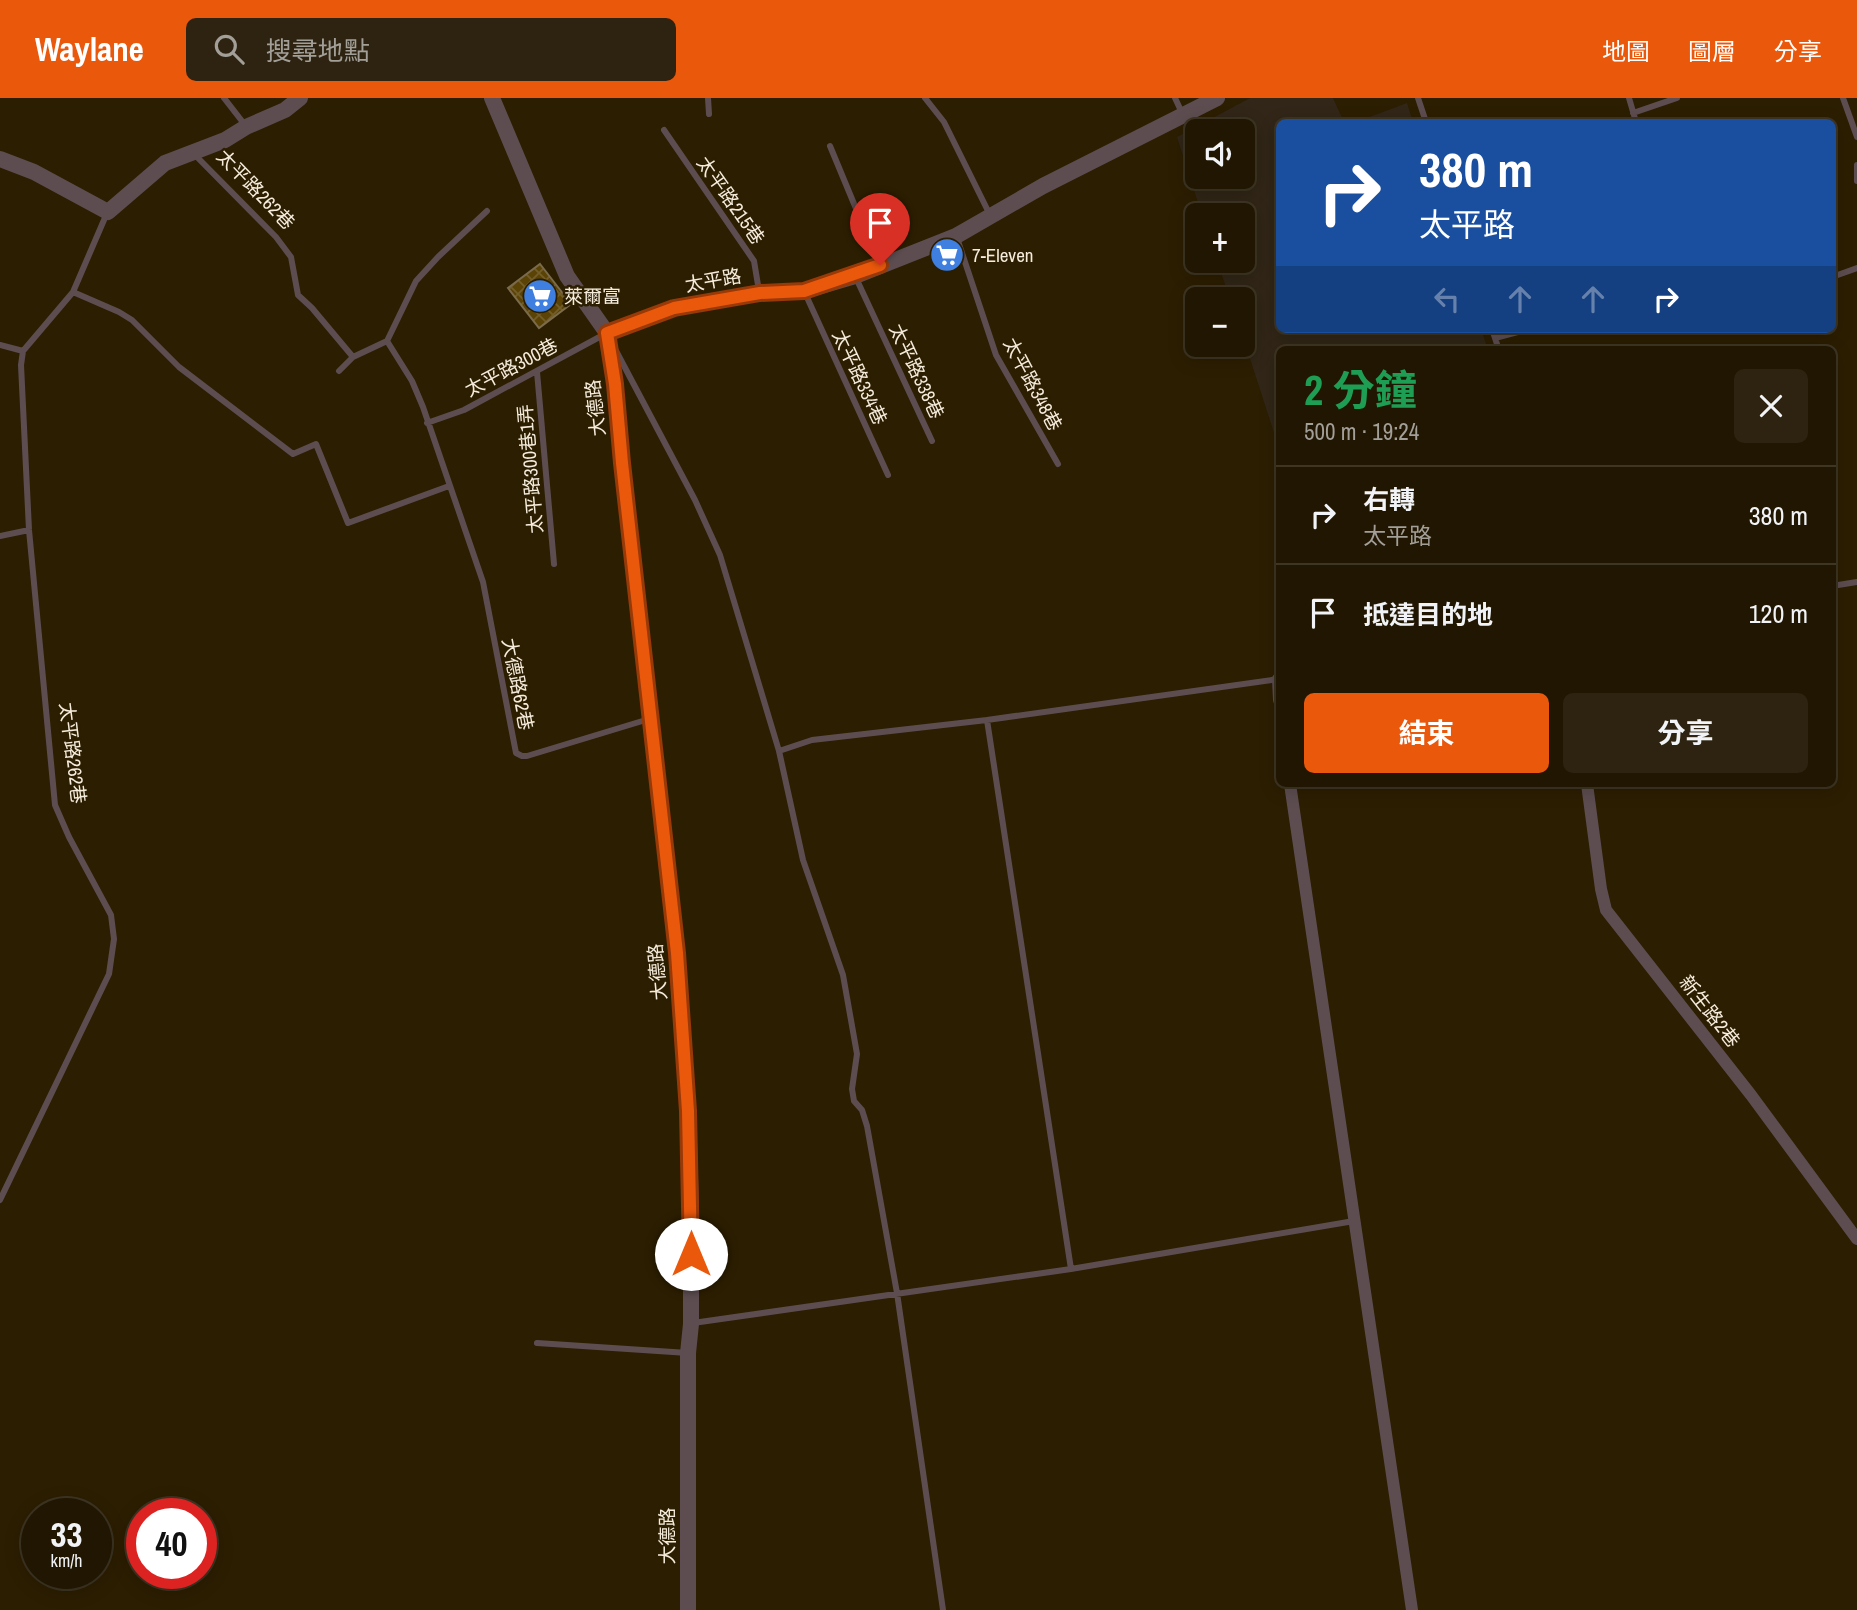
<!DOCTYPE html>
<html lang="zh-TW">
<head>
<meta charset="utf-8">
<style>
  body { margin:0; font-family:"Archivo Narrow","Noto Sans TC",sans-serif; background:#2d2310; color:#f1f3f6; height:100vh; display:flex; flex-direction:column; font-size:26px; white-space:nowrap }
  * { box-sizing:border-box; margin:0 }
  p { font-size:23px; color:#a29f99 }
  .icon { flex:none; width:38px; height:38px; fill:none; stroke:currentColor; stroke-width:2; stroke-linecap:round; stroke-linejoin:round }
  .map { position:relative; flex:1; overflow:hidden }
  .drawer { position:absolute; left:1276px; top:248px; width:560px; height:441px; display:flex; flex-direction:column; background:#211601; border-radius:10px; box-shadow:0 4px 18px #0003,0 0 0 2px #3e3523 }
  .drawer>* { flex:none }
  .top-card { position:absolute; left:1276px; top:21px; width:560px; height:214px; border-radius:10px; box-shadow:0 4px 18px #0003,0 0 0 2px #3e3523; background:#1a4fa0; color:#fff; overflow:hidden }
  .buttons { position:absolute; left:1185px; top:21px; display:grid; gap:14px }
  .buttons a { display:grid; place-items:center; width:70px; height:70px; border-radius:10px; background:#211601; box-shadow:0 4px 18px #0003,0 0 0 2px #3e3523; font-size:35px }
  .speed { position:absolute; left:21px; top:1400px; display:flex; gap:14px; font-size:35px; font-weight:700; text-align:center }
  .speed>* { display:grid; place-content:center; width:91px; height:91px; border-radius:50%; background:#211601; box-shadow:0 4px 18px #0003,0 0 0 2px #3e3523; line-height:1 }
  .speed small { font-size:18px; font-weight:400 }
  .speed .limit { border:10px solid #d22; background:#fff; color:#111 }
  .pin { position:absolute; display:grid; place-items:center; width:60px; height:60px; color:#fff; margin:-72px -30px; border-radius:50% 50% 50% 0; rotate:-45deg; box-shadow:0 0 7px #0007 }
  .pin .icon { rotate:45deg }
  .me { position:absolute; width:77px; margin:-38px; rotate:0deg; stroke-linejoin:round; filter:drop-shadow(0 0 5px #0008) }
  .turn { display:flex; align-items:center; gap:24px; height:147px; padding:0 28px; font-size:32px }
  .turn .icon { width:91px; height:91px; stroke-width:2.5 }
  .turn b { display:block; font-size:49px; line-height:60px }
  .lanes { display:flex; align-items:center; height:66px; padding:0 28px; background:#0003; justify-content:center; gap:35px; direction:ltr }
  .lanes .off { opacity:.35 }
  .round { display:grid; place-items:center; flex:none; width:74px; height:74px; border-radius:10px; background:#2d2310 }
  .overview { display:flex; align-items:center; justify-content:space-between; height:119px; padding:0 28px }
  h1 { font-size:42px; font-weight:700; line-height:52px; color:#1e9e55 }
  .cta { display:flex; gap:14px; margin-top:auto; padding:14px 28px }
  .cta a { flex:1; height:80px; border-radius:10px; background:#ea580c; color:#fff; font-size:28px; font-weight:700; line-height:80px; text-align:center }
  .cta a+a { background:#2d2310; color:#f1f3f6 }
  ul { padding:0; list-style:none }
  li { display:flex; align-items:center; gap:21px; height:98px; padding:0 28px; border-top:2px solid #3e3523 }
  li div { flex:1 }
  li b { display:block; font-size:26px }
  li em { font-style:normal }
  header { display:flex; align-items:center; gap:42px; box-sizing:border-box; height:98px; padding:0 35px; background:#ea580c; color:#fff }
  header strong { font-size:33px }
  nav { display:flex; gap:38px; margin-inline-start:auto; font-size:24px }
  .search { width:490px; height:63px; background:#2d2310; display:flex; align-items:center; gap:18px; box-sizing:border-box; padding:0 24px; border-radius:10px; color:#a29f99; font-size:26px }
  .map>svg:first-child { display:block }
</style>
</head>
<body>
<header>
<strong>Waylane</strong>
<div class="search"><svg class="icon" aria-label="search" viewBox="0 0 24 24"><circle cx="10" cy="10" r="6"/><path d="M15 15l6 6"/></svg>搜尋地點</div>
<nav><a>地圖</a><a>圖層</a><a>分享</a></nav>
</header>
<div class="map">
<svg width="1857" height="1512" viewBox="0 0 1857 1512">
  <defs>
    <pattern id="building-cross-hatch" width="8" height="8" patternUnits="userSpaceOnUse" patternTransform="scale(1.75)"><rect width="8" height="8" fill="#5b4205"/><path d="M0 0l8 8M0 8l8-8" fill="none" stroke="#735d29"/></pattern>
  </defs>
  <rect width="100%" height="100%" fill="#2c1e01"/>
  <path fill="#312617" fill-rule="evenodd" d="M1250,0H1333L1344,24H1279V231H1481L1488,252H1279V343L1277,344L1243,239L1242,201H1230L1217,163H1242V117H1202L1177,39ZM1197,33H1242V79H1197Z
    M1407,5L1413,24H1356Z"/>
  <path fill="url(#building-cross-hatch)" stroke="#7b6b4d" stroke-width="2" d="M540,166L571,206L539,230L508,190Z"/>
  <g fill="none" stroke-linecap="round" stroke-linejoin="round">
    <path stroke="#5d4d51" stroke-width="6" d="M224,0L245,27
      M708,0L709,16
      M925,0L944,24L990,117
      M1175,0L1183,17
      M1418,0L1426,24
      M1629,0L1636,24
      M1843,0L1857,39
      M1633,15L1677,0
      M664,32L754,163L759,193
      M830,48L879,166
      M194,56L276,139L291,159L298,197L312,210L353,259
      M1857,67V83
      M957,140L996,257L1058,366
      M1832,179L1857,170
      M856,180L932,343
      M73,194L119,214L132,222L179,269L293,356L316,346L348,425L449,388
      M805,195L888,377
      M1492,231L1499,252
      M1495,240L1529,231
      M387,243L412,283L423,309L483,484L516,655L522,658H527L649,621
      M0,247L23,253
      M614,249L695,402L720,457L779,653L803,762L843,877L857,956L852,991L854,1003L862,1012L867,1028L897,1195L943,1512
      M339,273L353,259L387,243L416,183L438,159L487,113
      M537,274L554,466
      M427,325L464,312L605,236
      M0,438L29,432
      M1832,488L1857,484
      M987,622L1071,1171
      M779,653L812,642L987,622L1279,581
      M0,1102L109,876L114,841L111,817L69,739L55,707L29,432L21,267L23,253L73,194L107,115
      M693,1225L1071,1171L1354,1123
      M537,1245L688,1255"/>
    <path stroke="#5d4d51" stroke-width="12" d="M1278,581L1279,602
      M1290,686L1412,1512
      M1587,686L1601,791L1606,812L1751,997L1857,1141"/>
    <path stroke="#5d4d51" stroke-width="16" d="M492,0L567,178L607,235L615,287L622,365L677,855L688,1013L691,1109V1226L688,1255V1512
      M0,61L34,74L108,114L165,65L225,42L246,29L285,12L300,0
      M607,235L674,210L760,195L804,193L855,178L956,138L1043,88L1217,0"/>
  </g>
  <g fill="none" stroke-linecap="round" stroke-linejoin="round">
    <g stroke="#983908" stroke-width="18">
      <path id="route" d="M691,1156L688,1013L677,855L622,365L615,286L607,235L674,210L760,195L804,193L880,167"/>
    </g>
    <use href="#route" stroke="#ea580c" stroke-width="12"/>
  </g>
  <defs>
    <g id="supermarket-disc" transform="scale(1.75)"><circle r="9.5" fill="#3f7fe0" stroke="#2c1e01"/><path d="M-6-5.5h2.5l.6 2H6L4.5 2H-2.5L-4.4-4H-6ZM-1.5 3.2a1.3 1.3 0 1 0 .1 0ZM3 3.2a1.3 1.3 0 1 0 .1 0Z" fill="#fff"/></g>
  </defs>
  <g fill-rule="evenodd">
    <use href="#supermarket-disc" x="947" y="157"/>
    <use href="#supermarket-disc" x="540" y="198"/>
  </g>
  <g text-anchor="middle" dominant-baseline="central" stroke-width="5" stroke-linejoin="round" paint-order="stroke">
    <g font-size="19" fill="#f5ecdc" stroke="#2c1e01">
      <text transform="translate(256 91) rotate(46)">太平路262巷</text>
      <text transform="translate(731 102) rotate(55)">太平路215巷</text>
      <text transform="translate(713 182) rotate(-10)">太平路</text>
      <text transform="translate(511 269) rotate(-28)">太平路300巷</text>
      <text transform="translate(917 273) rotate(65)">太平路338巷</text>
      <text transform="translate(860 279) rotate(65)">太平路334巷</text>
      <text transform="translate(1033 286) rotate(62)">太平路348巷</text>
      <text transform="translate(595 310) rotate(-96)">大德路</text>
      <text transform="translate(530 371) rotate(-95)">太平路300巷1弄</text>
      <text transform="translate(518 586) rotate(79)">大德路62巷</text>
      <text transform="translate(73 655) rotate(83)">太平路262巷</text>
      <text transform="translate(657 874) rotate(-95)">大德路</text>
      <text transform="translate(1710 913) rotate(52)">新生路2巷</text>
      <text transform="translate(667 1438) rotate(-90)">大德路</text>
    </g>
    <g font-size="19" fill="#f5ecdc" stroke="#2c1e01" text-anchor="start">
      <text x="972" y="157">7-Eleven</text>
      <text x="564" y="198">萊爾富</text>
    </g>
  </g>
</svg>
<div class="buttons">
<a><svg class="icon" aria-label="sound" viewBox="0 0 24 24"><path d="M4 9h4l5-4v14l-5-4H4zM17 9q2 3 0 6"/></svg></a>
<a>+</a>
<a>−</a>
</div>
<div class="speed"><div>33<small>km/h</small></div><div class="limit">40</div></div>
<div class="pin" style="left:880px;top:167px;background:#d93025"><svg class="icon" aria-label="arrive" viewBox="0 0 24 24"><path d="M6 21V4h12l-3 4 3 4H6"/></svg></div>
<svg class="me" style="left:691px;top:1156px" viewBox="-20 -20 40 40"><circle r="19" fill="#fff"/><path d="M0-13L10 11 0 6-10 11z" fill="#ea580c"/></svg>
<div class="top-card">
<div class="turn"><svg class="icon" aria-label="right" viewBox="0 0 24 24"><path d="M7 20v-9h11M14 6l5 5-5 5"/></svg><div><b>380 m</b>太平路</div></div>
<div class="lanes"><svg class="icon off" aria-label="left" viewBox="0 0 24 24"><path d="M17 20v-9H6M10 6l-5 5 5 5"/></svg><svg class="icon off" aria-label="ahead" viewBox="0 0 24 24"><path d="M12 20V5M6 11l6-6 6 6"/></svg><svg class="icon off" aria-label="ahead" viewBox="0 0 24 24"><path d="M12 20V5M6 11l6-6 6 6"/></svg><svg class="icon" aria-label="right" viewBox="0 0 24 24"><path d="M7 20v-9h11M14 6l5 5-5 5"/></svg></div>
</div>
<section class="drawer">
<div class="overview"><div><h1>2 分鐘</h1><p>500 m · 19:24</p></div><a class="round"><svg class="icon" aria-label="close" viewBox="0 0 24 24"><path d="M6 6l12 12M18 6L6 18"/></svg></a></div>
<ul>
<li><svg class="icon" aria-label="right" viewBox="0 0 24 24"><path d="M7 20v-9h11M14 6l5 5-5 5"/></svg><div><b>右轉</b><p>太平路</p></div><em>380 m</em></li>
<li><svg class="icon" aria-label="arrive" viewBox="0 0 24 24"><path d="M6 21V4h12l-3 4 3 4H6"/></svg><div><b>抵達目的地</b></div><em>120 m</em></li>
</ul>
<div class="cta"><a>結束</a><a>分享</a></div>
</section>
</div>
</body>
</html>
